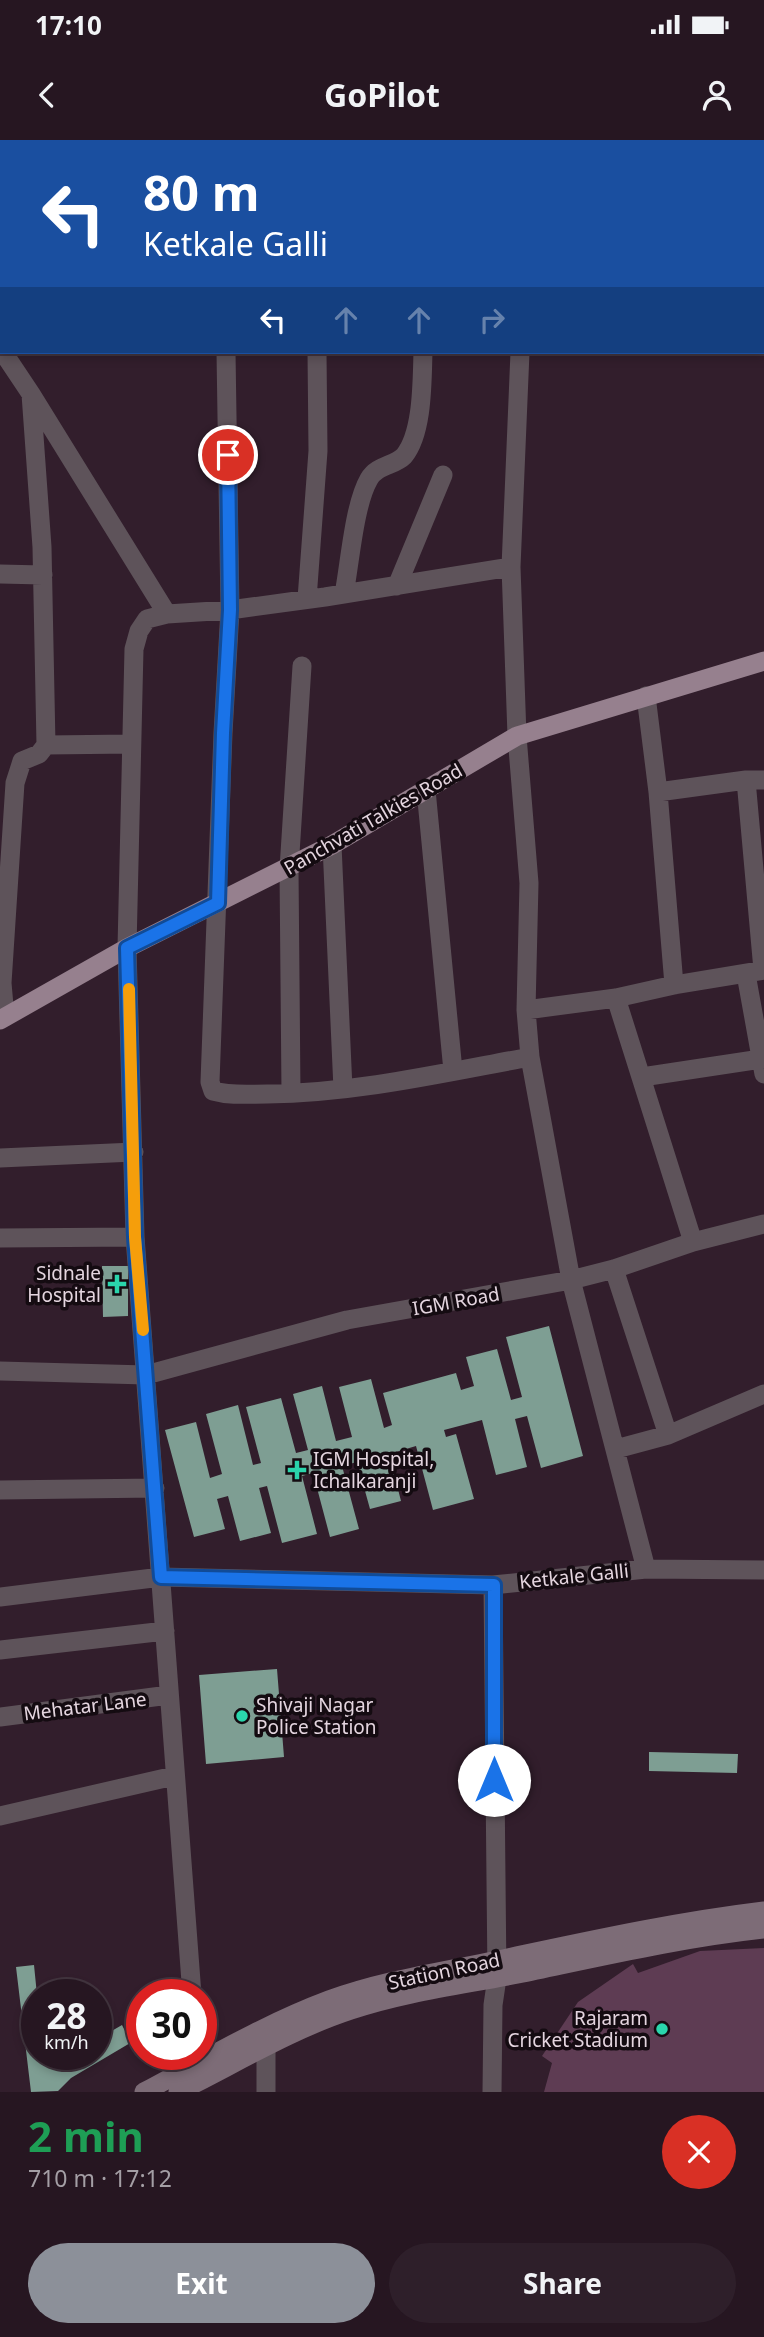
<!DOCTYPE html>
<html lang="en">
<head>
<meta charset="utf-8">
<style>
  body { margin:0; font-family:"Noto Sans",sans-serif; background:#2e1f2a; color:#f1f3f6; height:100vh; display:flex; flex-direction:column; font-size:26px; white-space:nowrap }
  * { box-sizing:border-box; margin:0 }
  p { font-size:23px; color:#a49fa5 }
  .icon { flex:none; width:38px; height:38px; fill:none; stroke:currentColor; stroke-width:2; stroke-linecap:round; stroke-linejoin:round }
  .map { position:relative; height:1952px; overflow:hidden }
  .drawer { display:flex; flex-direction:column; background:#261621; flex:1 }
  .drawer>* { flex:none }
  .top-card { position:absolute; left:0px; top:0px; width:765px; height:214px; box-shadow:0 4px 10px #0003,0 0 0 2px #42353f; background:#1a4fa0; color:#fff; overflow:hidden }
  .speed { position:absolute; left:21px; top:1839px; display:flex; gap:14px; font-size:35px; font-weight:700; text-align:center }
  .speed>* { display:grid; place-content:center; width:91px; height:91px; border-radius:50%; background:#261621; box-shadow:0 4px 10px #0003,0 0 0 2px #42353f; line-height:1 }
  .speed small { font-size:18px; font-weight:400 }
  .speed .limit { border:10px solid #d22; background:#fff; color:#111 }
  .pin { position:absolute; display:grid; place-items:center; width:60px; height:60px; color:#fff; margin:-30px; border:4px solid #fff; border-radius:50%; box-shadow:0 2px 7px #0007 }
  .me { position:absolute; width:77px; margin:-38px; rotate:0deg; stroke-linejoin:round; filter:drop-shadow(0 0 5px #0008) }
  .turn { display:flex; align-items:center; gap:24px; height:147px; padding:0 28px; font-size:32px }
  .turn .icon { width:91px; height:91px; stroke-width:2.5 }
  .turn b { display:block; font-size:49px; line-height:60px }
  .lanes { display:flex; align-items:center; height:66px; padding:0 28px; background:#0003; justify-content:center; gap:35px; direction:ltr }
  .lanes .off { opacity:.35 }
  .round { display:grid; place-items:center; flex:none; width:74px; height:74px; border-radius:37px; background:#2e1f2a }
  .overview { display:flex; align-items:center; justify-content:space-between; height:119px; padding:0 28px }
  h1 { font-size:42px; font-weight:700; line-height:52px; color:#1e9e55 }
  .action { display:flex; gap:14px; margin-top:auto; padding:14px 28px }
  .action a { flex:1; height:80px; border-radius:42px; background:#8c9099; color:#fff; font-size:28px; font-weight:700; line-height:80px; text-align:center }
  .action a+a { background:#2e1f2a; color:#f1f3f6 }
  .status { display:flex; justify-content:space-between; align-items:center; height:49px; padding:0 35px; background:#261621; direction:ltr }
  .status svg { height:19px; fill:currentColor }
  header { display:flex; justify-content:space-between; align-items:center; height:91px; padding:0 28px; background:#261621; font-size:32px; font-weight:700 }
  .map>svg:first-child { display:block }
</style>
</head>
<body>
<div class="status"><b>17:10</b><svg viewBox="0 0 49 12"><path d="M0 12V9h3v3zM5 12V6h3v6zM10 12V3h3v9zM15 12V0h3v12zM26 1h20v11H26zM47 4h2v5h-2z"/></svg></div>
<header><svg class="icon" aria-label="back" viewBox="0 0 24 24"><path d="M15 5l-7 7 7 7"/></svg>GoPilot<svg class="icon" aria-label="person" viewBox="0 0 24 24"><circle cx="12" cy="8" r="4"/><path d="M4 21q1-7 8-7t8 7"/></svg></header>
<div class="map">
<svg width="764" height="1952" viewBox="0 0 764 1952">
  <rect width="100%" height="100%" fill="#321e2c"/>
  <path fill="#5e3c53" d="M764,1808V1952H544L552,1923L542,1916L578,1862L633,1824L638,1833L700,1811Z"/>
  <path fill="#7e9e93" d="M102,1126H128V1176L103,1177Z
    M549,1186L583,1316L541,1328L527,1276L515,1279L527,1327L496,1335L482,1280L444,1290L446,1297L456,1294L474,1359L433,1370L416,1306L389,1314L401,1361L370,1369L357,1322L342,1326L359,1389L330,1397L313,1333L302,1336L317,1394L282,1403L267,1346L259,1348L271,1393L240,1401L228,1356L217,1359L225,1389L194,1397L165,1290L196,1282L210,1338L222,1334L206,1274L238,1265L253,1325L261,1323L246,1267L281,1258L296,1313L308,1310L293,1254L322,1246L336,1301L352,1297L339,1247L371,1239L384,1288L392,1285L383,1253L456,1233L461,1250L474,1246L466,1217L497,1209L511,1260L522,1257L506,1197Z
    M277,1529L284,1617L206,1624L199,1535Z
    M649,1612L738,1614L737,1633L649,1631Z
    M34,1825L37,1855V1914H45L47,1925H55L72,1914H96V1900L122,1885L125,1891L138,1883L142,1890V1896L71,1938L58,1951L31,1952L16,1827Z"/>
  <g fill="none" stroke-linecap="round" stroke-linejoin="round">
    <path stroke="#5e535a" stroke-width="19" d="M123,0V2
      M311,0V2
      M417,0L448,2
      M273,2L290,0
      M610,2L611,0
      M731,2L732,0
      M0,44L2,43
      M763,104L764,105
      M3,212L31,254L42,407L46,605L39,614L22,621L15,643L2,843L5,877
      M226,212L230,470L223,593L210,942L213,951C231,956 249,954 267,954C356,953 443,933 530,917
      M520,212L511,427L517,596L529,743L526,870L530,917L571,1140L646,1429L764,1430
      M31,254L167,474
      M0,434L43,435
      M397,446L443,335
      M344,454C350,423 354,365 369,339C377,325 394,326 404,316C423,293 422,241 423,212
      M307,459L318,311L317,212
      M646,556L658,652L674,845
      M46,605L131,604
      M426,650L453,931
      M658,652L746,640
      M332,705L343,949
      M763,830L746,640H764
      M746,834L764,934
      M616,858L693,1102
      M526,870L616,858L674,845L764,830
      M642,937L761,919
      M291,953L289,729L302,526
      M0,1018L134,1012
      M0,1098L135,1097
      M614,1129L668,1295
      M0,1231L146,1235L347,1180L571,1140L614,1129L693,1102L764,1084
      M616,1309L668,1295L764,1254
      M0,1350L155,1348
      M0,1457L161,1437L493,1445L646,1429
      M0,1510L165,1491
      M0,1577L169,1555
      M0,1676L174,1636
      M192,1855L135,1097L127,808L134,509L139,491L147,479L167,474L230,470L325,457L511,427
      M266,1905V1952
      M492,1952L493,1865L497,1838L493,1445"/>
    <path stroke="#7d6c77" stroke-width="19" d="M144,1952C204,1920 265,1884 329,1860C384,1840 441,1832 498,1820C588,1801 673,1782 764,1771
      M178,1952C235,1924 290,1890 351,1870C405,1852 462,1845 518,1834C600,1817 681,1798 764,1789"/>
    <path stroke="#96808e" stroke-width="19" d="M0,880L127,808L332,705L517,596L764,521"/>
  </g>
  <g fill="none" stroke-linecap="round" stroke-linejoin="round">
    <g stroke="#114b97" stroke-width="18">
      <path id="route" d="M228,315L230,470L223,593L218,763L127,808L135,1097L161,1437L494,1445V1640"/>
    </g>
    <use href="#route" stroke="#1a73e8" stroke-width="12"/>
    <path stroke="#f59e0b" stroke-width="12" d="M129,849L135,1097L143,1190"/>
  </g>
  <g fill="#2ad5ac" stroke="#140b11" stroke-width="2.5">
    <path d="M113.5 1133.5h7v7h7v7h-7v7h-7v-7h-7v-7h7z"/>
    <path d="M293.5 1319.5h7v7h7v7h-7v7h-7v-7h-7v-7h7z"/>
    <circle cx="242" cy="1576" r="7"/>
    <circle cx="662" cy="1889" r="7"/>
  </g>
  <g text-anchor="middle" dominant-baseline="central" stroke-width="7" stroke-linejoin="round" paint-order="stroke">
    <g font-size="19" fill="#e4d5df" stroke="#140b11">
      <text transform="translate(373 679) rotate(-30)">Panchvati Talkies Road</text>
      <text transform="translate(456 1161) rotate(-10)">IGM Road</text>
      <text transform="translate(574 1436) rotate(-6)">Ketkale Galli</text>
      <text transform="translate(85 1566) rotate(-7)">Mehatar Lane</text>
      <text transform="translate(444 1831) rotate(-12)">Station Road</text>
    </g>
    <g font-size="19" fill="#e4d5df" stroke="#140b11" text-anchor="end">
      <text x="101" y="1133">Sidnale<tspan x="101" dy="22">Hospital</tspan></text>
      <text x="313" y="1319" text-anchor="start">IGM Hospital,<tspan x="313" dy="22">Ichalkaranji</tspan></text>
      <text x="256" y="1565" text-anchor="start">Shivaji Nagar<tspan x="256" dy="22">Police Station</tspan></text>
      <text x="648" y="1878">Rajaram<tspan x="648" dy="22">Cricket Stadium</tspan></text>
    </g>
  </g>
</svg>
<div class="speed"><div>28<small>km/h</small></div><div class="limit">30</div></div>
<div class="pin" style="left:228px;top:315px;background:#d93025"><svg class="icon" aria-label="arrive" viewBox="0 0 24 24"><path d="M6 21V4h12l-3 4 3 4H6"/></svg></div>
<svg class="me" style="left:494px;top:1640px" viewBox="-20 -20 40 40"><circle r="19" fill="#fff"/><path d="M0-13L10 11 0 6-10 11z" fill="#1a73e8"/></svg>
<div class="top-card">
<div class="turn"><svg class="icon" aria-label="left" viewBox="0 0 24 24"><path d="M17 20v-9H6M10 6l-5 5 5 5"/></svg><div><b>80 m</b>Ketkale Galli</div></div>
<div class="lanes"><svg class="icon" aria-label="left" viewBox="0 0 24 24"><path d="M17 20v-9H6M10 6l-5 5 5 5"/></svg><svg class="icon off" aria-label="ahead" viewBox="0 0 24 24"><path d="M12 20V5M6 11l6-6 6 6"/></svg><svg class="icon off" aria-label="ahead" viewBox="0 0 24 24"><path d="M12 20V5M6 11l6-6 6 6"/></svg><svg class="icon off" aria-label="right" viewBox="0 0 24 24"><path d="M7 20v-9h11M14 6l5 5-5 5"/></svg></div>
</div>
</div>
<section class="drawer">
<div class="overview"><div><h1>2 min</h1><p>710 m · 17:12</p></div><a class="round" style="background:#d93025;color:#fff"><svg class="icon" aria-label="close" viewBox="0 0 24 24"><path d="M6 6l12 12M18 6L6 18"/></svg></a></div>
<div class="action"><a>Exit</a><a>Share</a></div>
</section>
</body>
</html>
